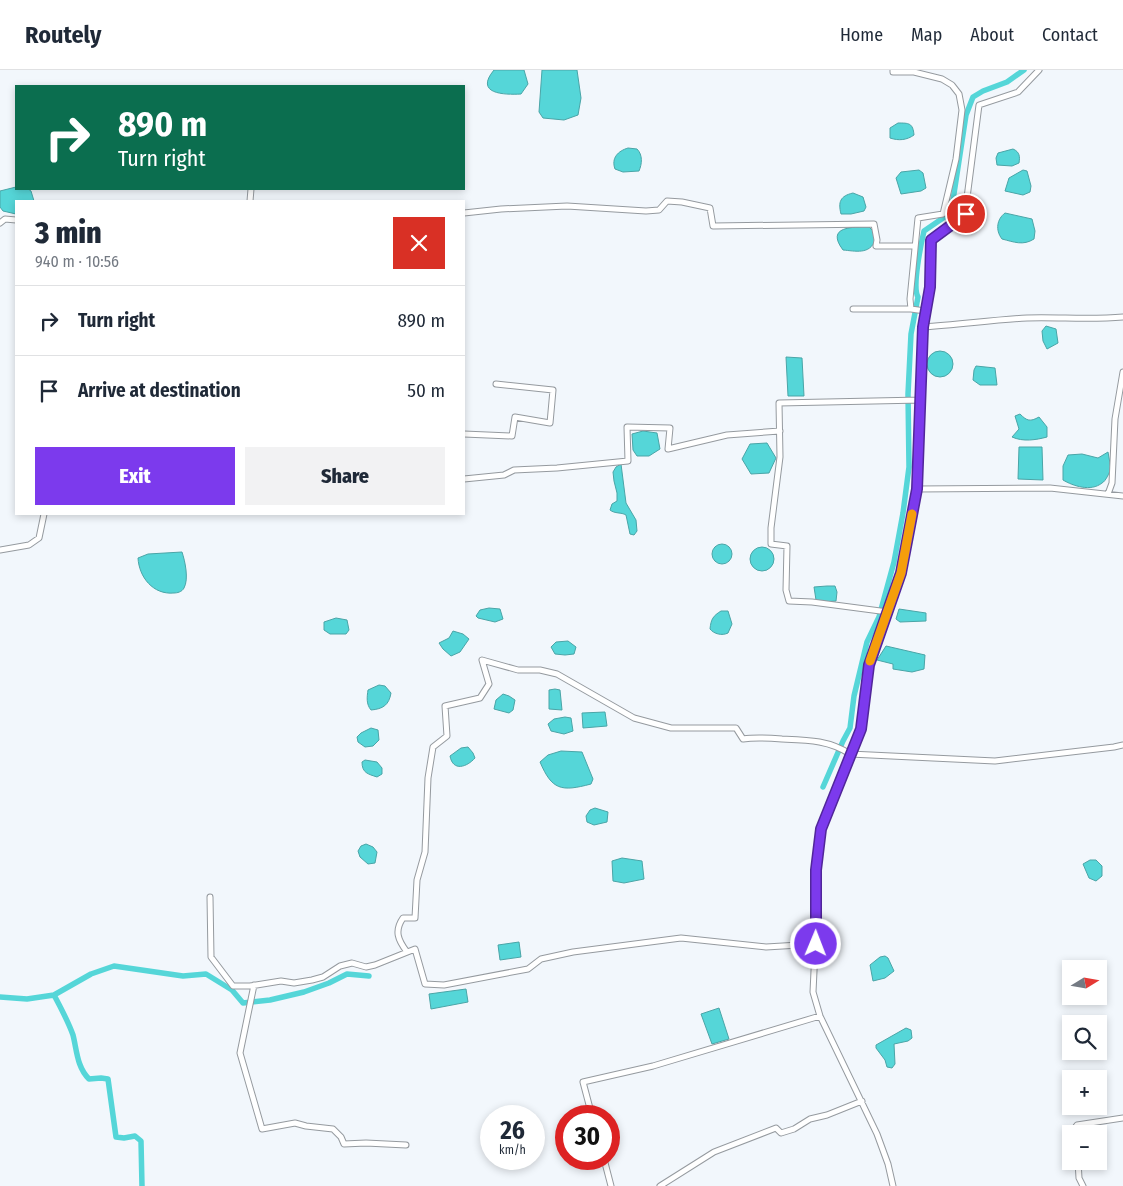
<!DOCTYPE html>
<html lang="en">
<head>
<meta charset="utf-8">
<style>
  body { margin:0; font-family:"Fira Sans Condensed",sans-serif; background:#f2f2f3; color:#1f2937; height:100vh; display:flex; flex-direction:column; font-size:19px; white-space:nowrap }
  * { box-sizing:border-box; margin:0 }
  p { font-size:16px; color:#747a83 }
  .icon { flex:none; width:28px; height:28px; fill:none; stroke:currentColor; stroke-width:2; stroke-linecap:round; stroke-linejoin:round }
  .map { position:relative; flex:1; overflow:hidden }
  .drawer { position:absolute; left:15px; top:130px; width:450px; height:315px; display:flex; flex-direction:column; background:#fff; border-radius:0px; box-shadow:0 2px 8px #0003 }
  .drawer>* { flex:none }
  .banner { position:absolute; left:15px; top:15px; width:450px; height:105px; border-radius:0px; box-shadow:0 2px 8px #0003; background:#0b6e4f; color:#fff; overflow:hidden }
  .needle { width:32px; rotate:79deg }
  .controls { position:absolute; left:1062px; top:890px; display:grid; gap:10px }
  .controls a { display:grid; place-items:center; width:45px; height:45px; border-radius:0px; background:#fff; box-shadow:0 2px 8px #0003; font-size:25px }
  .speed { position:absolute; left:480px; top:1035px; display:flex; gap:10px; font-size:25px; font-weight:700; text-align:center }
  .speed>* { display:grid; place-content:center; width:65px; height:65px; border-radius:50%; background:#fff; box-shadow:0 2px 8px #0003; line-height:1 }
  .speed small { font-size:12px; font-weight:400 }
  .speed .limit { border:8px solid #d22; background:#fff; color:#111 }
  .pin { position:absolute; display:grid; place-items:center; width:42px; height:42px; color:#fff; margin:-21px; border:2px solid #fff; border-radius:50%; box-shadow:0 1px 5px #0007 }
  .me { position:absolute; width:55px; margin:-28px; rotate:1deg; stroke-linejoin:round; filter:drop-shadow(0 0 4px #0008) }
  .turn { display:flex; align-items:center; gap:18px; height:105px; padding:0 20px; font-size:22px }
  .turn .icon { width:65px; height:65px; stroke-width:2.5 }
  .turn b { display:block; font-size:35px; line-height:42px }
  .round { display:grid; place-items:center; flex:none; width:52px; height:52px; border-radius:0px; background:#f2f2f3 }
  .head { display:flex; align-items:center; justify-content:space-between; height:85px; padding:0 20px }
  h1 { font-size:30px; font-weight:800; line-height:38px }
  .button { display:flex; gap:10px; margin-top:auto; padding:10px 20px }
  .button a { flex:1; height:58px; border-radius:0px; background:#7c3aed; color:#fff; font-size:20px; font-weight:800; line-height:58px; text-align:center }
  .button a+a { background:#f2f2f3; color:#1f2937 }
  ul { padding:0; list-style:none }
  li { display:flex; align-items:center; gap:15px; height:70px; padding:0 20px; border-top:1px solid #e0e1e3 }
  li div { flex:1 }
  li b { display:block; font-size:19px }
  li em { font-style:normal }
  header { display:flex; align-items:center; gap:30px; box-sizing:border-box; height:70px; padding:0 25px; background:#fff; border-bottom:1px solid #e0e1e3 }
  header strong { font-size:24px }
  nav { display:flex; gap:28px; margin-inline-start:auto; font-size:18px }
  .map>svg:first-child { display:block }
</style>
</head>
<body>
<header>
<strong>Routely</strong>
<nav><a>Home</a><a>Map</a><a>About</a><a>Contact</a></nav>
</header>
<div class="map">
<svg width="1123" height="1116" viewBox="0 0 1123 1116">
  <rect width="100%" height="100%" fill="#f2f7fc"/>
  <path fill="#55d6d8" stroke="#4aa5a7" d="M494,0H524L528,14L521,24C504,25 474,24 494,0Z
    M542,0H577L581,28L578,45L564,50L543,48L539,42Z
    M898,53C909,53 913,53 914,65C907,70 899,71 890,68V58Z
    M628,78L637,79C643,85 642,94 639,101L623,102L615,99C611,88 618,81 628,78Z
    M1013,79C1020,82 1020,87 1019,93L1012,96L997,95L996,88L998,83Z
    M919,100L923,103L926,118L921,121L901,124L896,108L901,102Z
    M1023,100L1027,101L1031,116L1030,122L1023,125L1005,121L1009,108Z
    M16,117V119H28L31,121L34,131H16V144L3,141L0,137V121Z
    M853,123L863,127L866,137L864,141L851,144H841C838,132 840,126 853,123Z
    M1005,143L1032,149L1035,161L1034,169C1023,176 1014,172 1002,169C995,160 997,149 1005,143Z
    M869,157L873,161L875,170C870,185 855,181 843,180C825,156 853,157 869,157Z
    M1046,256L1056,259L1058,273L1047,279L1043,271L1042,261Z
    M927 294a13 13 0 1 1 26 0a13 13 0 1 1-26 0Z
    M786,287L802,288L804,326H788Z
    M976,296L995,298L997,315H980L973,310L974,300Z
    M1020,344C1027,351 1030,352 1039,347L1047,357V367C1036,370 1023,372 1012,367L1019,359L1015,346Z
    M643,361L657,363L660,379L649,386H637L633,380L632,364Z
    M767,373L776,388L769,403L751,404L742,389L750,374Z
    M1019,377H1042L1043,410L1018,409Z
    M1108,382L1111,399C1109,403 1106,411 1102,413C1091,422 1073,416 1063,410V396L1068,385L1082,384L1098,388Z
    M621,394L626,433L636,450L637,461L634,465L630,464L626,445C621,442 615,444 610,440L612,434L617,431V423L614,411L613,402L616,397Z
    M712 484a10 10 0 1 1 20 0a10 10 0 1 1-20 0Z
    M750 489a12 12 0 1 1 24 0a12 12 0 1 1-24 0Z
    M182,482C185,491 189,509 184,518C182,522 177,523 174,523C153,525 139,507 138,488L148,484Z
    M827,516H835L837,522L836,531L823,532L816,530L814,517Z
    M489,538L500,539L503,549L495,552L478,548L476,546L480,540Z
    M899,539L926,543V551L900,552L896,549Z
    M721,541H728L732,554L728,563C722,566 714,564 710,559C711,549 713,546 721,541Z
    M336,548L347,550L349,560L346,564H330L324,560V552Z
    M453,561L463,564L469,569L460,582L451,586L443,579L439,573L449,568Z
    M568,571L576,577L574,584L565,585L555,584L551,577L556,572Z
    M886,576L925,585L924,599L912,602L893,599V594L877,590Z
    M379,615L385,616L391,623C389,635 383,639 371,640C366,634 367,627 368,620Z
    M555,619L560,620L562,640L549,639V620Z
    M503,624L509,626L515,630L513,640L509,643L494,639L496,630Z
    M605,642L607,656L583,658L582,643Z
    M565,647L571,648L573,661L564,664L551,661L548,654L554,649Z
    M371,658L378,660L379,670L373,676L365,677L358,672L357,667L361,663Z
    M468,677L473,683L475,688C467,697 453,702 450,686L461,678Z
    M561,681L582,682L593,709L591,714C561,722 552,720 540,692L548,685Z
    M365,690L377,692L382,698V704L377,707C368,704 362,703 362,692Z
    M595,738L608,742L607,752L594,755L587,752L586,746L590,740Z
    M366,774L373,777L377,782L375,793L368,794L360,787L358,781L361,776Z
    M622,788L642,791L644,809L624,813L613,811L612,791Z
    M1090,790H1096L1102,796V806L1096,811L1089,808L1083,794Z
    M519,872L521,887L500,890L498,875Z
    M885,886L888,888L894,901L885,908L873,911L870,895L880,887Z
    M466,919L468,932L431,939L429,924Z
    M719,938L729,969L712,974L701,944Z
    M906,958L911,960L912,968L908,971L894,974L895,994L892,998L887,997L885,990L876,978V975Z"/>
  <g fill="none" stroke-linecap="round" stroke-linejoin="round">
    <path stroke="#55d6d8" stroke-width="5.5" d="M823,717L843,671L850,658L854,626L867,572L879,547L894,492L903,443L909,397L908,324L911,264L918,227C912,217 921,174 924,161L946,146L953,130L966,45L973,27L983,21L1007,12L1024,0
      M54,925C61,938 68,951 73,965C77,981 77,997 89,1009L101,1008L108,1009L116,1067L124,1068L135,1066L141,1071L142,1116
      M0,927L27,929L54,925L91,904L114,896L183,906L206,904L232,920L243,933L270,930L304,922L329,913L347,904L369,906"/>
    <g stroke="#959a9f" stroke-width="7">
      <path id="minor" d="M893,0V2H914L942,9L952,15L959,24L962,40L956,89L943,144L918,148L910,229L911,239
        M250,131L251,119
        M464,143L501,139L567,136L646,141L659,140L667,131L682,132L710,138L713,156L874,154L877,170L876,176H915
        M0,153L5,149L16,150
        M853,239H911L925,241
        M923,257C957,255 992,250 1027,248C1059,247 1091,250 1123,247
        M464,364L512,366L515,347L550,353L553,320L496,314
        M464,409L504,405L514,400L557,398L628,391L627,357L670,358L668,379L727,365L780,361
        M917,419L1050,418L1123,426
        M1108,424L1112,413L1115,349L1123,302
        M0,480L29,475L39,468L44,444
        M888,542L812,532L789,531L786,520L787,476L771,474V458L780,387L779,333L921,330
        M210,827L211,887L233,916H250L281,911L294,913L312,910L323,907L340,896L352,893L366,897L375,895L415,879L425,914L444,915L528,899L541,889L573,882L681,868L766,877L816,874
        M407,882C398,870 394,861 403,848H415L417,810L425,782L428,708L433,677L447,666L445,636L480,628L489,614L482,590L518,600H540L557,604L634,648L671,658H736L743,669C756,667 769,668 782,669C807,670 829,670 850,684L995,691L1114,677L1123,675
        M254,915L240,983L262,1059L295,1053L306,1056L333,1059L341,1067L344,1074L366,1073L406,1075
        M592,1046L583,1012L653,996L820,946
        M1075,1064L1074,1059L1077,1055L1123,1048
        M604,1089L611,1116
        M1078,1091L1079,1108L1083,1116
        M660,1116L714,1082L776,1058L781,1063L794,1059L810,1049L827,1045L862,1031
        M893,1116L888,1094L877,1064L820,946L813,922L817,838L816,800L821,759L861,659L866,633L869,595L901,503L917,419L923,257L930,217L931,170L965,143L979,35L1018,22L1039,0"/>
    </g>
    <use href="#minor" stroke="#fff" stroke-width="5"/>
  </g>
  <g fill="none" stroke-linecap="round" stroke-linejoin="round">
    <g stroke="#51269a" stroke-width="12">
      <path id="route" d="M816,874V800L821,759L861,659L869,595L901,503L917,419L923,257L930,217L931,170L966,144"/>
    </g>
    <use href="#route" stroke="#7c3aed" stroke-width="9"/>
    <path stroke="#f59e0b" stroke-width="9" d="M870,591L901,503L912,444"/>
  </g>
</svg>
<div class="controls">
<a><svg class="needle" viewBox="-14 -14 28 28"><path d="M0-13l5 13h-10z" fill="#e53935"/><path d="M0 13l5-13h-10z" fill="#747a83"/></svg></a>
<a><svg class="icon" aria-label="search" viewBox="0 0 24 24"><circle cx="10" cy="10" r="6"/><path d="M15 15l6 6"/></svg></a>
<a>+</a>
<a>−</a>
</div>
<div class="speed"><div>26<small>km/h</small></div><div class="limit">30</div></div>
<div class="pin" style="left:966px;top:144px;background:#d93025"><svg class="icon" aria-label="arrive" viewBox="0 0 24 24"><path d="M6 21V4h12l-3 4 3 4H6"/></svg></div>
<svg class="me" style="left:816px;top:874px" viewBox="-20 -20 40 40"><circle r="17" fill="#7c3aed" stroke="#fff" stroke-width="3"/><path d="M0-11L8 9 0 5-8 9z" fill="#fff"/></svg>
<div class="banner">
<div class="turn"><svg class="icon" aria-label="right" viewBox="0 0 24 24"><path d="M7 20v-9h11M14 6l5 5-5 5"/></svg><div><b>890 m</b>Turn right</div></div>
</div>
<section class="drawer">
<div class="head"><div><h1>3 min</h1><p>940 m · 10:56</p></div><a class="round" style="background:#d93025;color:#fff"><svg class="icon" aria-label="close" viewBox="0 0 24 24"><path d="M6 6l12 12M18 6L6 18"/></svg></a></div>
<ul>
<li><svg class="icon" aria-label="right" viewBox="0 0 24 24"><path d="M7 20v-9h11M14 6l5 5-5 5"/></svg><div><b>Turn right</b></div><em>890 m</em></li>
<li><svg class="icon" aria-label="arrive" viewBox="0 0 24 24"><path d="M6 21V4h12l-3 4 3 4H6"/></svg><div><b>Arrive at destination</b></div><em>50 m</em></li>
</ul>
<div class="button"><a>Exit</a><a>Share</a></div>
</section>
</div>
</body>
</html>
